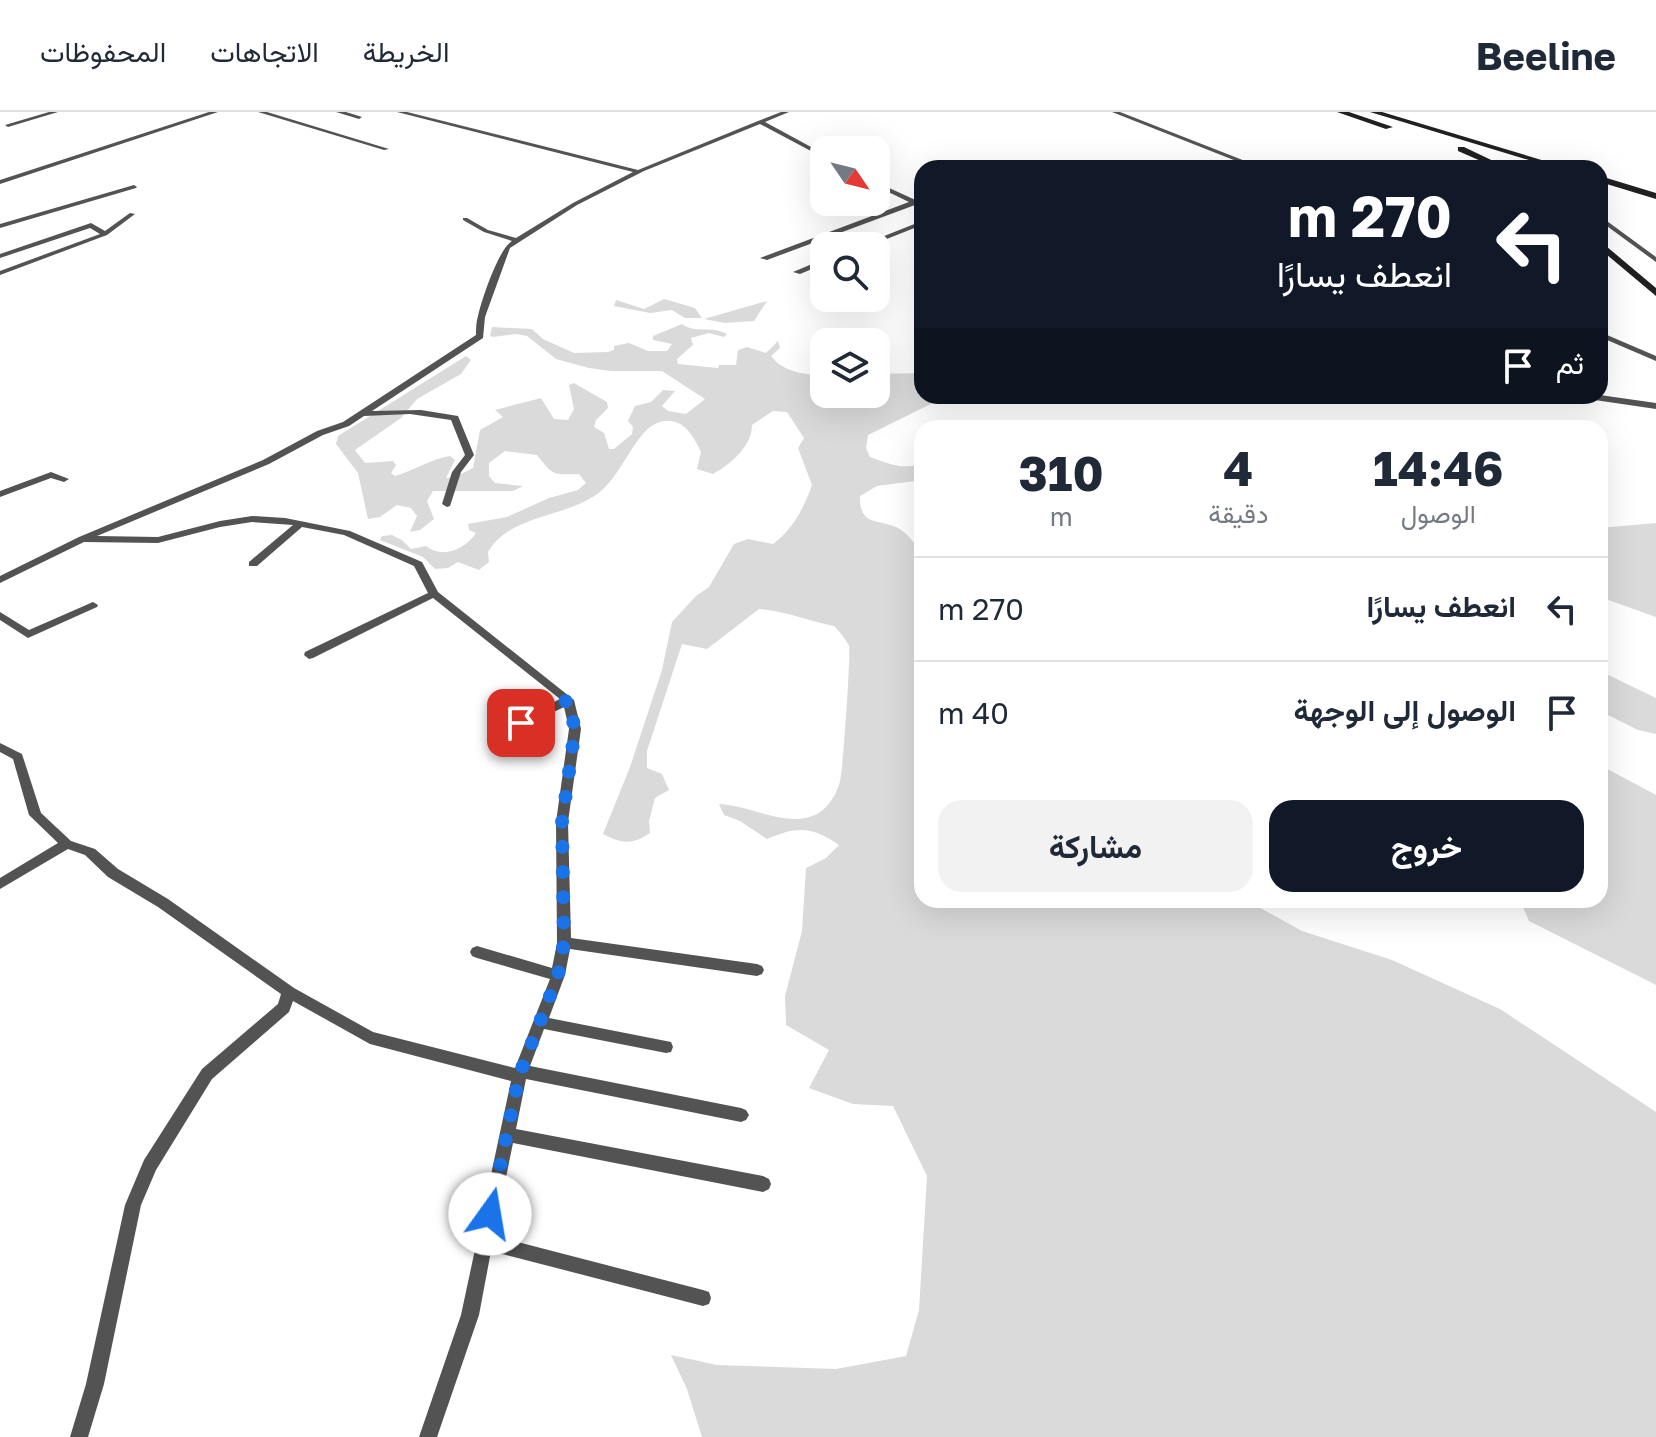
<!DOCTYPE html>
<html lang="ar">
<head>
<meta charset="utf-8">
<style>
  body { margin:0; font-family:"Golos Text",Vazirmatn,sans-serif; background:#f2f2f3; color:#1f2937; direction:rtl; height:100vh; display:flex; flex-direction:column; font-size:30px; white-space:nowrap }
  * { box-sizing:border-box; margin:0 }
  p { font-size:26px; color:#747a83 }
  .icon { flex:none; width:44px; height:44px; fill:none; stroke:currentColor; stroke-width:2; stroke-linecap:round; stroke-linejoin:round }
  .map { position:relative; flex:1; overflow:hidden; direction:ltr }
  .details { position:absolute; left:914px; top:308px; width:694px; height:488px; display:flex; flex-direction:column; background:#fff; border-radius:24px; box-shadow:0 8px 32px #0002; direction:rtl }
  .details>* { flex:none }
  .banner { position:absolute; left:914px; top:48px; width:694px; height:244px; border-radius:24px; box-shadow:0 8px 32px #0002; direction:rtl; background:#111827; color:#fff; overflow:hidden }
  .needle { width:52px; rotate:125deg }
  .buttons { position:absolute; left:810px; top:24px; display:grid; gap:16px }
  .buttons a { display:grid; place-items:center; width:80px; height:80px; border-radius:16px; background:#fff; box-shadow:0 8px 32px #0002; font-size:40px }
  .pin { position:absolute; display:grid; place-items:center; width:68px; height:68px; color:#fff; margin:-34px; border-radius:16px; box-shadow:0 4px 12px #0006 }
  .me { position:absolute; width:88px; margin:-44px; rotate:13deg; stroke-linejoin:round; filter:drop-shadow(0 0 6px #0008) }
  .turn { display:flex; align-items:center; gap:28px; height:168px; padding:0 24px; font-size:36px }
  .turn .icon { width:104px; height:104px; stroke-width:2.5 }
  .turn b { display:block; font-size:56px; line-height:68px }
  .then { display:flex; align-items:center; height:76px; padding:0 24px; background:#0003; gap:16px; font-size:30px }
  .eta { display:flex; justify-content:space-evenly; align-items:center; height:136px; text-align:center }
  .eta b { font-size:48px; font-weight:700; line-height:56px }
  .cta { display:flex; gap:16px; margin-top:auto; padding:16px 24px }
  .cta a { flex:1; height:92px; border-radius:24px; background:#111827; color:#fff; font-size:32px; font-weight:700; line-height:92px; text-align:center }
  .cta a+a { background:#f2f2f3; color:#1f2937 }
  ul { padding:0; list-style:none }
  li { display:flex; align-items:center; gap:24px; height:104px; padding:0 24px; border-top:2px solid #e0e1e3 }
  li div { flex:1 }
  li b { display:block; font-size:30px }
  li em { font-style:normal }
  header { display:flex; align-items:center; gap:48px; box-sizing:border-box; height:112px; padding:0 40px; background:#fff; border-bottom:2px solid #e0e1e3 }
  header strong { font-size:38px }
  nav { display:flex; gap:44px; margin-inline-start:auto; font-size:28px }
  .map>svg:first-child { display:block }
</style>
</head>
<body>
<header>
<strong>Beeline</strong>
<nav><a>الخريطة</a><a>الاتجاهات</a><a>المحفوظات</a></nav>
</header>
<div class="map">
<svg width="1656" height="1325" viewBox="0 0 1656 1325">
  <rect width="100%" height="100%" fill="#fff"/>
  <path fill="#dadada" d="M664,187L695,196L702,206H685L672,198L650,201L614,194L616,188L644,197Z
    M767,189L754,209L725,211L704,207Z
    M682,212C695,222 711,213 727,222L724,225L709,221L691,226L693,233L677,247L678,252L718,256L719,253H736L738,238L747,235L766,241L778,229L780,236L771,244C783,260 805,263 824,263V282H876V262L922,261V284H947L868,323L866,336L870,345C887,351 904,359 922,351V368L877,374L860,384C859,419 885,404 904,420C911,426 915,433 922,439V788H1246L1302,819L1392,848L1500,897L1656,1000V1325H702L687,1277L671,1243L717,1253L836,1257L906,1244L919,1198L927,1064L893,994L853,992L809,976L829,938L786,913L785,884L802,819L806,756L826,746L839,733C812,714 797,714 767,727L740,709L724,703L719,692C750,693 786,716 815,703C827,698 837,682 840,669C843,659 851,540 849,534C846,527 839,519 834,514C808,509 786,499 759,497L707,537L682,532L647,639V656L662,662L669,678L655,686L649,709L650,721C632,733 622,732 603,722L630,655L662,558L672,510L696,484L709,475L734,432L748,427L773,432C793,417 804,396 812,373L798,336L804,326L787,300L773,299L752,313C752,334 731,352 713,362L697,357L701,340C692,320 679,301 655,312C634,322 621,366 596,383C562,406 510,403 488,440L489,450L479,458L458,450L448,456L435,457L423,445L380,428L382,424L392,423L402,428L411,437L426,434C442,447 465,438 476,421L469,418L468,412L507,405L549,386L578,378L586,371L579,362C552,363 553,363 537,343L505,339L489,351V364L495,371L523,374L513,379H433L427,389L434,407L420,418L410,420L417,404L411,396L397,393L380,405L368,407L358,361L336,332L338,324L466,244L471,248L461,262L417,287L401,306L355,338L365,351L393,349L396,353L391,361L395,364C413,359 433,346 450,344L455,348L446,366L455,365L473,356L480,318L503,305L495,298L541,286L554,307L568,308L574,297L569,273L574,271L607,290L608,296L596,308L594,315L604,321L609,337H614L632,322L633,315L628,309L635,294L651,290L663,278L675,279L662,294L668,299L686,302L705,287L662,259H611L589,256L556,247L527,224L516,222L493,225L490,224L492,215L532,217L543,227L574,241L608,240L614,238V234L629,231L648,239H667L672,232L653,228V224Z
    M1656,411V505L1600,485V416Z
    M1600,559L1656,586V622L1638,618L1600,599Z
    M1600,653L1656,683V873L1529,809L1520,788H1600Z"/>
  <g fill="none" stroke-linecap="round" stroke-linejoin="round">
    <path fill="#535353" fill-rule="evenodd" d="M49,0H58L8,15L5,13Z
      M209,0H218L0,72V68Z
      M258,0H267L389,37L384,38Z
      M336,0H346L362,5L359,7Z
      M397,0H407L638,58L758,9L781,0H789L765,10L824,42V46L760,12L644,59L577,93L510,136L485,205L483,226L372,299L421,298L458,304L474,343L461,360L450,394L447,395L442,392L452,360L465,343L451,308L410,302L364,304L349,314L323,323L269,352L97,424L158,425L220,409L252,404L285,406L350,419L422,450L438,480L574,588L581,617L568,710L571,826L757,852L762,854L764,858L762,862L757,864L570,837L565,863L549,906L666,929L671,930L673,935L671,940L666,941L544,917L530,954L741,996L746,998L749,1003L746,1008L741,1010L526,967L516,1017L763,1064L769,1067L771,1072L769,1077L763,1080L513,1031L494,1124L703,1178L709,1180L711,1186L709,1192L703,1194L491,1139L479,1203L437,1325H419L461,1203L511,969L370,932L293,889L289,900L212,967L156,1058L141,1093L104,1272L88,1325H70L86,1272L125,1093L144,1048L202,957L278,892L281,882L158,795L108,765L85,743L68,737L0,777V766L58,731L29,703L13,647L0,640V631L22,642L41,701L71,729L95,737L118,757L168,787L294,876L373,920L515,956L550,867L477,846L472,844L470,840L472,836L477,834L552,856L557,831L556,710L569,617L564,595L525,614H517L515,611L517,608L560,587L433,486L313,546L309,547L304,543L305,540L428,481L414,454L344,423L302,415L257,454H249V450L293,413L252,410L220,415L158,431L84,430L0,471V464L79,425L263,348L317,319L343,310L476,223C476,217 476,210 478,204C482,187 498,138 512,129L484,120L463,108V106H467L488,118L516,126L573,91L633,60Z
      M1112,0H1120L1263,56H1254Z
      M876,70L922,91V96L915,93L767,148L760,146L909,90L876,74Z
      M134,73L137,75L136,76L0,116V112Z
      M130,101L135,102L107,123L0,163V159L100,122L90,116L0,146V142L91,111L105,119Z
      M1600,104L1656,145V150L1600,109Z
      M922,109V113L869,134H859Z
      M824,147V152L800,162L793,160Z
      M1600,220L1656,244V249L1600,225Z
      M1600,283L1656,291V297L1588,287L1584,284Z
      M1122,284H1137C1134,288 1125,288 1122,284Z
      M51,360L69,367L64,370L51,366L0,385V379Z
      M93,490L98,493L97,495L28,526L0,508V500L29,518Z"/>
    <path fill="#202020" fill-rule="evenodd" d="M1337,0H1349L1393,15L1386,17Z
      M1370,0H1382L1568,56H1555Z
      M1458,35H1464L1508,56H1497L1458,39Z
      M1600,64L1656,81V87L1600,70Z
      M1600,129L1656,176V184L1600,137Z"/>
  </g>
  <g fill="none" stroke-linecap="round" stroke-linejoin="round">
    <path stroke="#1a73e8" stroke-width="14" stroke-dasharray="0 25.2" d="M490,1102L519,964L558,863L564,831L562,710L575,617L568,588L521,611"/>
  </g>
</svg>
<div class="buttons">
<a><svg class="needle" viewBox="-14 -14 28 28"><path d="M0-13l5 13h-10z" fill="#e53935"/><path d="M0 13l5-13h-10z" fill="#747a83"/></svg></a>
<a><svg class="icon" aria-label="search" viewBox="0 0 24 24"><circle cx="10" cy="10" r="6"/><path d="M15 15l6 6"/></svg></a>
<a><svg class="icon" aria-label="layers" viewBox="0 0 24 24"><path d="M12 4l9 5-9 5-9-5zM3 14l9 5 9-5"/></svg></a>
</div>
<div class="pin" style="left:521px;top:611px;background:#d93025"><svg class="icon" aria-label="arrive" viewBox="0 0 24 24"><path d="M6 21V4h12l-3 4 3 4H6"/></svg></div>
<svg class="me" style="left:490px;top:1102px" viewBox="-20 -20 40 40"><circle r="19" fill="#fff"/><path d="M0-13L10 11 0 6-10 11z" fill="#1a73e8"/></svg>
<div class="banner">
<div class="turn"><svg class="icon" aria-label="left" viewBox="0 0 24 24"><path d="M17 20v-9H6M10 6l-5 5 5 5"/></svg><div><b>270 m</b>انعطف يسارًا</div></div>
<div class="then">ثم<svg class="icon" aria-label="arrive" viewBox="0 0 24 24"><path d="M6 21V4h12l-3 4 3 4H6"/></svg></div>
</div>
<section class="details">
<div class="eta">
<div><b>14:46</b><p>الوصول</p></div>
<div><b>4</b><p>دقيقة</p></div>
<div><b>310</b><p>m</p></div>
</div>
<ul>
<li><svg class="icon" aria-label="left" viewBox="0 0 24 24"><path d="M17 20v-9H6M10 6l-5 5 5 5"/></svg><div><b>انعطف يسارًا</b></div><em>270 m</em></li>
<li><svg class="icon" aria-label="arrive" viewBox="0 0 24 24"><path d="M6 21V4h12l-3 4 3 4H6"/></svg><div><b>الوصول إلى الوجهة</b></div><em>40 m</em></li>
</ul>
<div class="cta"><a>خروج</a><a>مشاركة</a></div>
</section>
</div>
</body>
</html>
